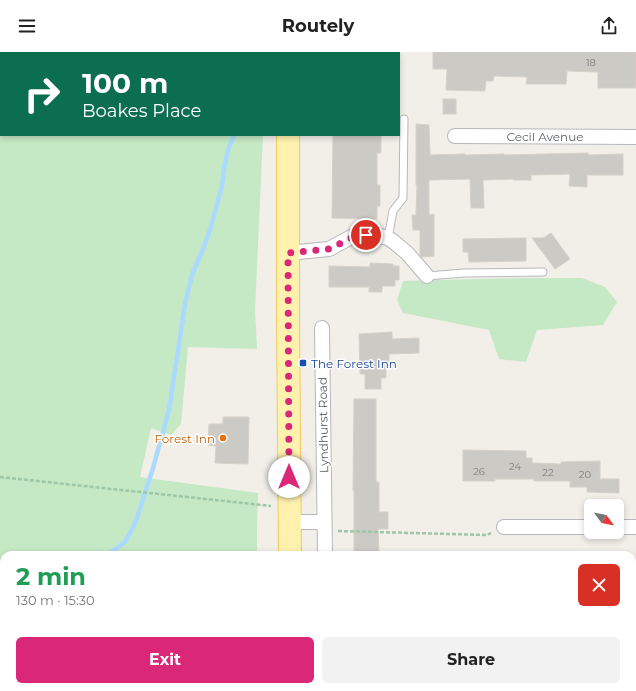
<!DOCTYPE html>
<html lang="en">
<head>
<meta charset="utf-8">
<style>
  body { margin:0; font-family:Montserrat,sans-serif; background:#f2f2f2; color:#222; height:100vh; display:flex; flex-direction:column; font-size:15px; white-space:nowrap }
  * { box-sizing:border-box; margin:0 }
  p { font-size:13px; color:#767676 }
  .icon { flex:none; width:22px; height:22px; fill:none; stroke:currentColor; stroke-width:2; stroke-linecap:round; stroke-linejoin:round }
  .map { position:relative; flex:1; overflow:hidden }
  .details { position:absolute; left:0px; top:499px; width:636px; height:140px; display:flex; flex-direction:column; background:#fff; border-radius:12px 12px 0 0; box-shadow:0 2px 6px #0003 }
  .details>* { flex:none }
  .banner { position:absolute; left:0px; top:0px; width:400px; height:84px; box-shadow:0 2px 6px #0003; background:#0b6e4f; color:#fff; overflow:hidden }
  .needle { width:26px; rotate:122deg }
  .buttons { position:absolute; left:584px; top:447px; display:grid; gap:8px }
  .buttons a { display:grid; place-items:center; width:40px; height:40px; border-radius:6px; background:#fff; box-shadow:0 2px 6px #0003; font-size:20px }
  .pin { position:absolute; display:grid; place-items:center; width:34px; height:34px; color:#fff; margin:-17px; border:2px solid #fff; border-radius:50%; box-shadow:0 1px 4px #0007 }
  .me { position:absolute; width:44px; margin:-22px; rotate:0deg; stroke-linejoin:round; filter:drop-shadow(0 0 3px #0008) }
  .turn { display:flex; align-items:center; gap:14px; height:84px; padding:0 16px; font-size:18px }
  .turn .icon { width:52px; height:52px; stroke-width:2.5 }
  .turn b { display:block; font-size:28px; line-height:34px }
  .round { display:grid; place-items:center; flex:none; width:42px; height:42px; border-radius:6px; background:#f2f2f2 }
  .headline { display:flex; align-items:center; justify-content:space-between; height:68px; padding:0 16px }
  h1 { font-size:24px; font-weight:700; line-height:30px; color:#1e9e55 }
  .button { display:flex; gap:8px; margin-top:auto; padding:8px 16px }
  .button a { flex:1; height:46px; border-radius:6px; background:#db2777; color:#fff; font-size:16px; font-weight:700; line-height:46px; text-align:center }
  .button a+a { background:#f2f2f2; color:#222 }
  header { display:flex; justify-content:space-between; align-items:center; height:52px; padding:0 16px; background:#fff; font-size:18px; font-weight:700 }
  .map>svg:first-child { display:block }
</style>
</head>
<body>
<header><svg class="icon" aria-label="menu" viewBox="0 0 24 24"><path d="M4 6h16M4 12h16M4 18h16"/></svg>Routely<svg class="icon" aria-label="share" viewBox="0 0 24 24"><path d="M12 15V3M7 8l5-5 5 5M5 13v7h14v-7"/></svg></header>
<div class="map">
<svg width="636" height="639" viewBox="0 0 636 639">
  <rect width="100%" height="100%" fill="#f1efe8"/>
  <path fill="#c5e8c5" d="M0,0H266V1H1V83H263L255,258L257,297L188,295L181,372L171,383L151,376L140,425L258,441L257,472V503H4V635H260V639H0Z
    M519,226H582L605,235L617,250L603,273L537,278L526,310L499,307L489,278L403,261L397,248L403,229Z"/>
  <g fill="none" stroke-linecap="round" stroke-linejoin="round">
    <path stroke="#aadaff" stroke-width="4.5" d="M107,503L125,490L131,479L136,469L153,416L169,358L185,252L192,223L203,197L210,178L222,134L224,116L228,98L234,83"/>
  </g>
  <path fill="#cccac5" stroke="#d6d1c6" d="M433,0H636V36H598V20L567,19L566,32H526L527,25L494,24L493,29H486L485,39L446,38L447,17H433Z
    M443,47H456V62H443Z
    M416,72L429,73L430,103L465,102V103L504,102V103L588,101V103L623,102V123H587V135L569,134L570,122L531,123V128H514V127L483,128L484,156H471L470,127L429,128V163L434,162V204L421,205L420,203V178H413L412,163H416L417,133H416Z
    M333,83H381V101H377V133H380V154H377V167L332,166Z
    M551,181L570,207L555,217L532,186H543Z
    M526,186V209L469,210L468,200H463V187Z
    M370,211L393,212V214H399V228H395V234H382V240H369V235H329V214L370,215Z
    M392,280V287L419,286V301L389,302V312H386V326H381V337H365V322H360L359,282Z
    M354,347H376V430H379V460H388V477H378L379,503H354V439H353Z
    M223,365H249L248,412L215,411L216,394L208,393L209,372H223Z
    M463,398L526,399V406H532V411L561,412V410L600,409V427H619V441L587,440V435H570V429H534V427H495V429H463Z"/>
  <g fill="none" stroke-linecap="round" stroke-linejoin="round">
    <g stroke="#b5b8bc" stroke-width="9">
      <path id="service" d="M388,186L393,159L403,146L404,67
        M427,224L464,221L543,220"/>
    </g>
    <g stroke="#b5b8bc" stroke-width="16">
      <path id="minor" d="M455,84L636,85
        M288,201L329,197L355,183H377L388,186L394,190L407,201L427,224
        M322,276L325,503
        M289,470H324
        M504,475H591
        M617,475H636
        M328,635L329,639"/>
    </g>
    <g stroke="#f2c960" stroke-width="24">
      <path id="primary" d="M288,0V1
        M288,83V265L290,503
        M291,635V639"/>
    </g>
    <path stroke="#9cc7a9" stroke-width="2.5" stroke-dasharray="4 2" stroke-linecap="butt" d="M0,425L271,454
      M338,479L487,483L491,481"/>
    <use href="#service" stroke="#fff" stroke-width="7"/>
    <use href="#minor" stroke="#fff" stroke-width="14"/>
    <use href="#primary" stroke="#fff2af" stroke-width="22"/>
  </g>
  <g fill="none" stroke-linecap="round" stroke-linejoin="round">
    <path stroke="#db2777" stroke-width="7" stroke-dasharray="0 12.6" d="M289,425L288,201L329,197L355,184L366,183"/>
  </g>
  <rect fill="#1a4fb4" stroke="#fff" stroke-width="1.5" x="299" y="307" width="8" height="8" rx="2"/>
  <circle fill="#e8710a" stroke="#fff" stroke-width="1.5" cx="223" cy="386" r="4"/>
  <g text-anchor="middle" dominant-baseline="central" stroke-width="3" stroke-linejoin="round" paint-order="stroke">
    <g font-size="10" fill="#7a7d7f">
      <text x="591" y="10">18</text>
      <text x="515" y="414">24</text>
      <text x="479" y="419">26</text>
      <text x="548" y="420">22</text>
      <text x="585" y="422">20</text>
    </g>
    <g font-size="12" fill="#5f6368" stroke="#fff">
      <text x="545" y="84">Cecil Avenue</text>
      <text transform="translate(323 373) rotate(-91)">Lyndhurst Road</text>
    </g>
    <g font-size="12" fill="#164399" stroke="#fff" text-anchor="start">
      <text x="311" y="311">The Forest Inn</text>
    </g>
    <g font-size="12" fill="#c56008" stroke="#fff" text-anchor="end">
      <text x="215" y="386">Forest Inn</text>
    </g>
  </g>
</svg>
<div class="buttons">
<a><svg class="needle" viewBox="-14 -14 28 28"><path d="M0-13l5 13h-10z" fill="#e53935"/><path d="M0 13l5-13h-10z" fill="#767676"/></svg></a>
</div>
<div class="pin" style="left:366px;top:183px;background:#d93025"><svg class="icon" aria-label="arrive" viewBox="0 0 24 24"><path d="M6 21V4h12l-3 4 3 4H6"/></svg></div>
<svg class="me" style="left:289px;top:425px" viewBox="-20 -20 40 40"><circle r="19" fill="#fff"/><path d="M0-13L10 11 0 6-10 11z" fill="#db2777"/></svg>
<div class="banner">
<div class="turn"><svg class="icon" aria-label="right" viewBox="0 0 24 24"><path d="M7 20v-9h11M14 6l5 5-5 5"/></svg><div><b>100 m</b>Boakes Place</div></div>
</div>
<section class="details">
<div class="headline"><div><h1>2 min</h1><p>130 m · 15:30</p></div><a class="round" style="background:#d93025;color:#fff"><svg class="icon" aria-label="close" viewBox="0 0 24 24"><path d="M6 6l12 12M18 6L6 18"/></svg></a></div>
<div class="button"><a>Exit</a><a>Share</a></div>
</section>
</div>
</body>
</html>
